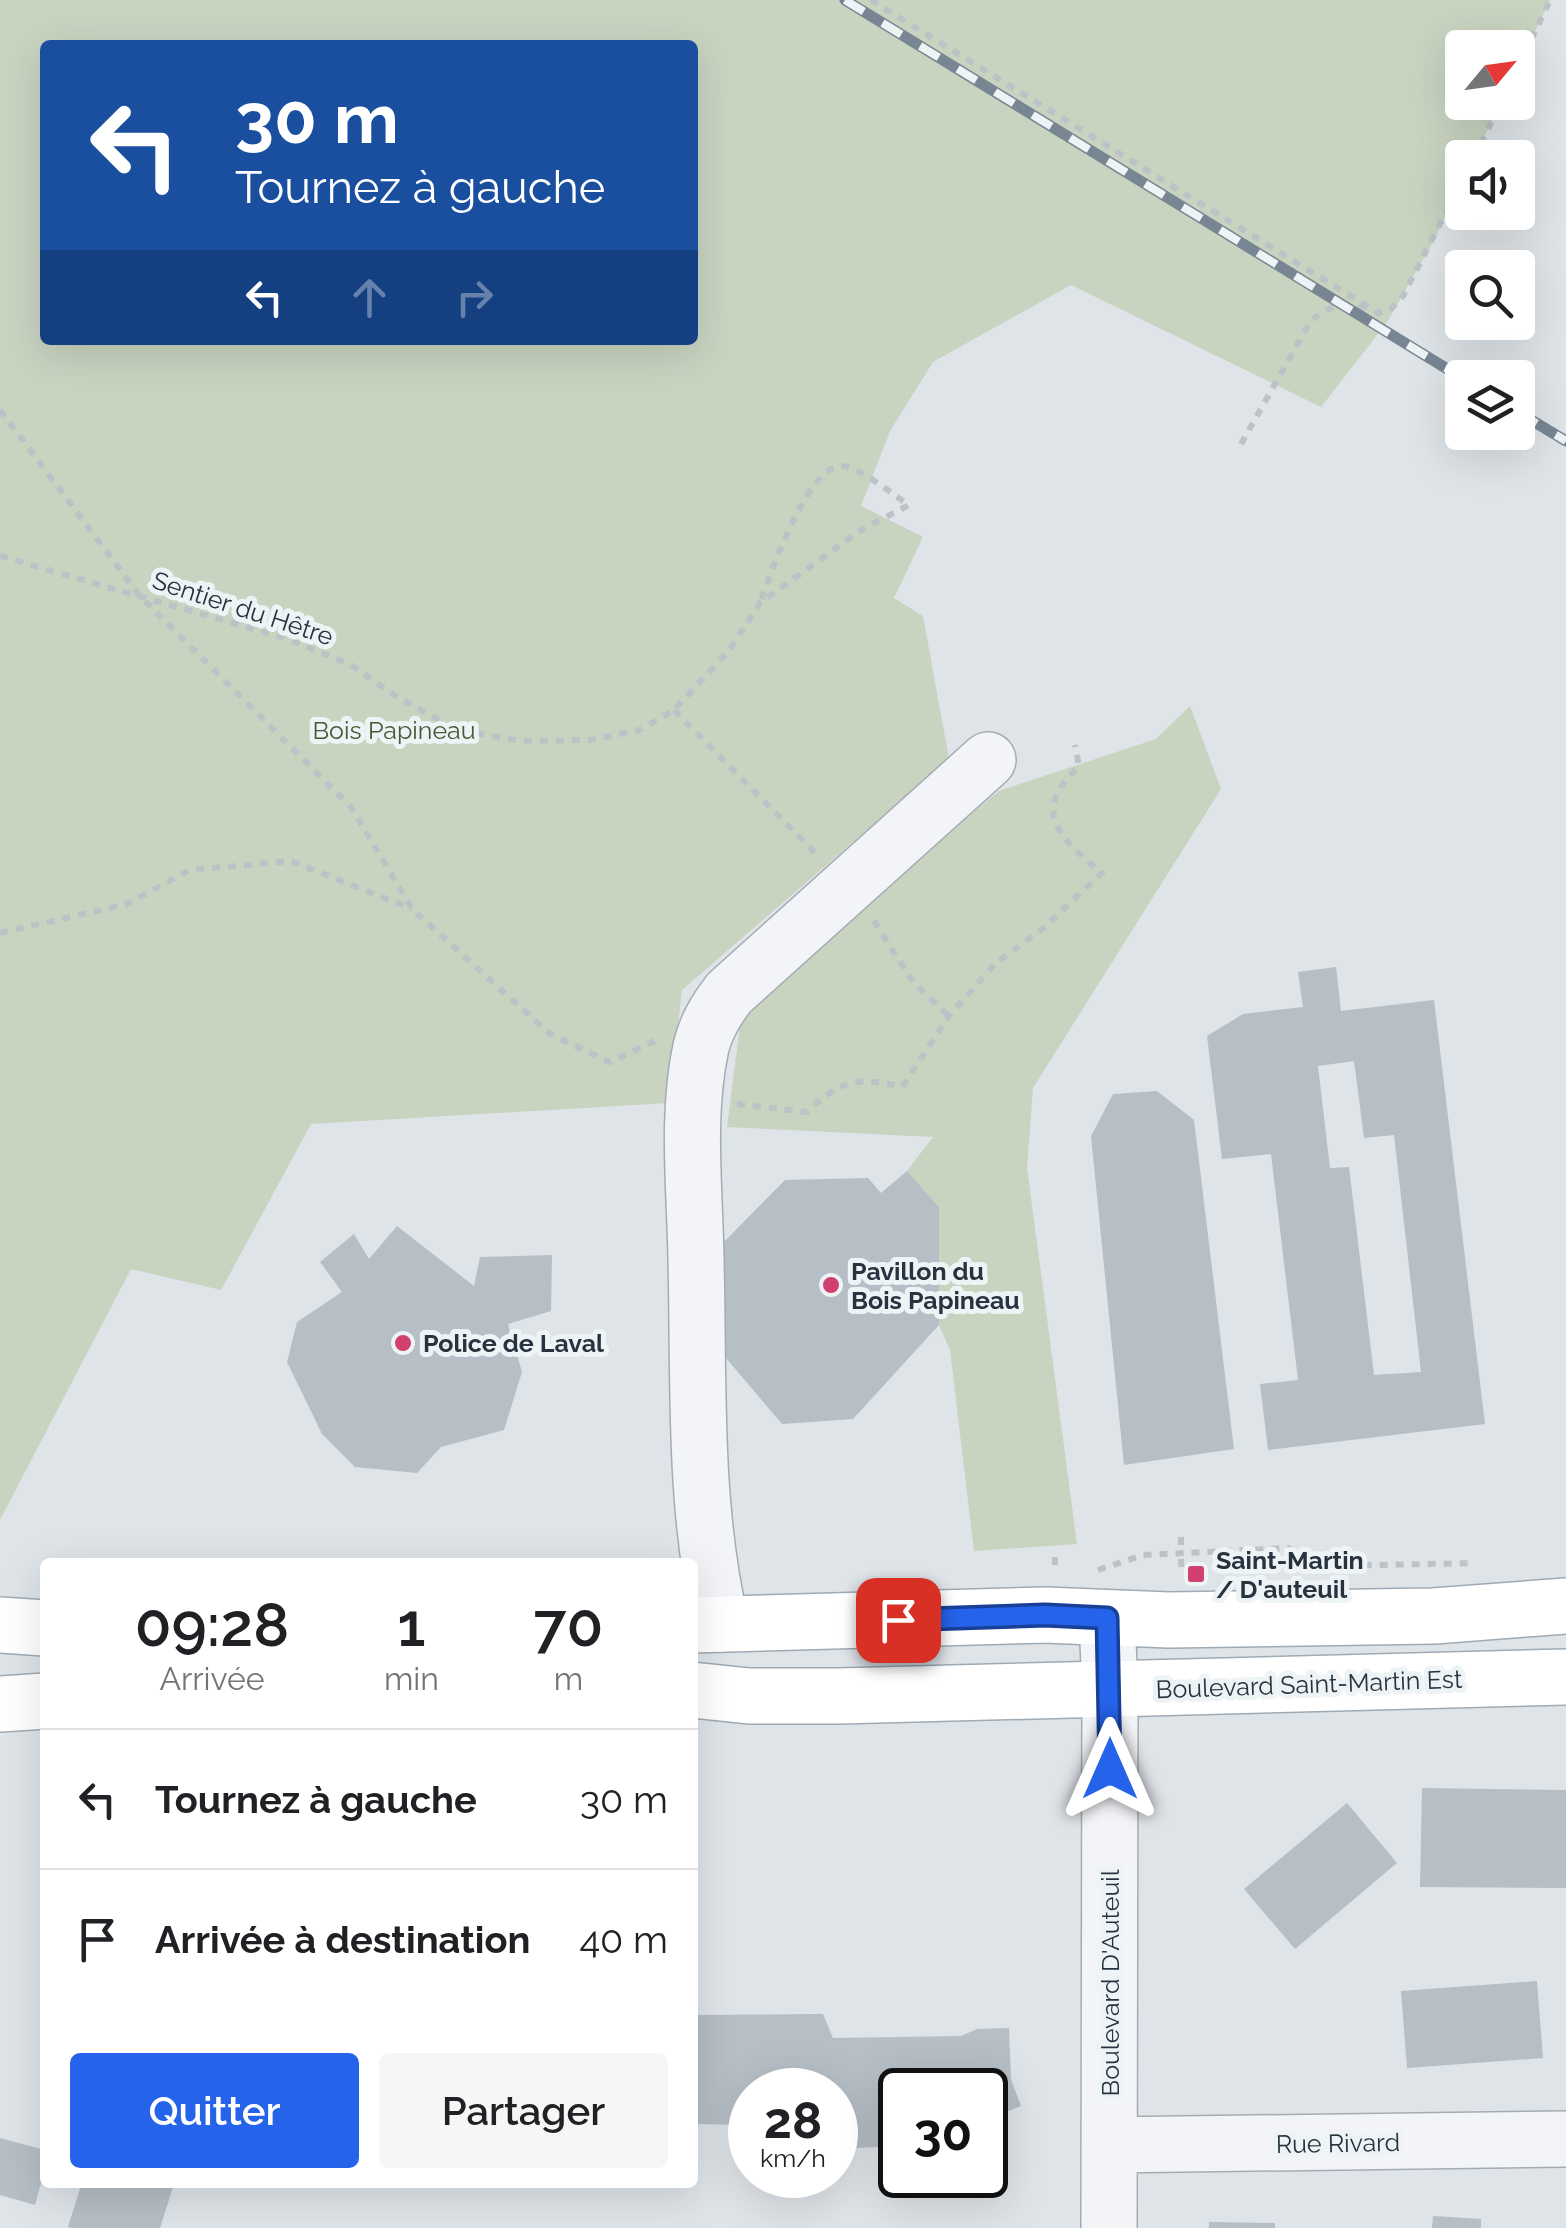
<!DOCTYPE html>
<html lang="fr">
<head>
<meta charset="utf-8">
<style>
  body { margin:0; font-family:Raleway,sans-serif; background:#f6f6f6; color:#202124; height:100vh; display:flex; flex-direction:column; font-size:38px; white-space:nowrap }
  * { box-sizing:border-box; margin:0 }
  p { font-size:32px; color:#757577 }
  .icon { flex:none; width:55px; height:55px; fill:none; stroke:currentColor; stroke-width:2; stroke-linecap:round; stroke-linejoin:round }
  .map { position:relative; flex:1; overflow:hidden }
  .details { position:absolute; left:40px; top:1558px; width:658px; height:630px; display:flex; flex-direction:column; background:#fff; border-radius:10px; box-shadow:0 10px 40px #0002 }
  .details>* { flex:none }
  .top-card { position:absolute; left:40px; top:40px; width:658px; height:305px; border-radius:10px; box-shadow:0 10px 40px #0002; background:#1a4fa0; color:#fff; overflow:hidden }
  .needle { width:65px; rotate:61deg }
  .tools { position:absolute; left:1445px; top:30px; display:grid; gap:20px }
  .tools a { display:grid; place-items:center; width:90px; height:90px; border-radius:10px; background:#fff; box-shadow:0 10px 40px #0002; font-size:50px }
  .speed { position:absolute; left:728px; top:2068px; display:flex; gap:20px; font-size:50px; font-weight:700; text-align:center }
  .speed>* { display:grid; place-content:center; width:130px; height:130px; border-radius:50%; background:#fff; box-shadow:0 10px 40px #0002; line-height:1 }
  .speed small { font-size:25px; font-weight:400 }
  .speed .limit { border:5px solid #111; border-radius:15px; background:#fff; color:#111 }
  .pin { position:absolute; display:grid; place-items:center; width:85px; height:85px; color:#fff; margin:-42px; border-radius:20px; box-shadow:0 5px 15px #0006 }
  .me { position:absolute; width:110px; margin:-55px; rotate:0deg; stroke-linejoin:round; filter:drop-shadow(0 0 8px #0008) }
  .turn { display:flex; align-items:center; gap:35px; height:210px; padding:0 30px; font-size:45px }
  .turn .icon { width:130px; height:130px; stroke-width:2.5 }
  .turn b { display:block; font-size:70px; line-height:85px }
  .lanes { display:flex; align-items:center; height:95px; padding:0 30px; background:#0003; justify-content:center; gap:50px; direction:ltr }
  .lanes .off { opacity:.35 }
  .eta { display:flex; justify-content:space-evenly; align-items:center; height:170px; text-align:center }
  .eta b { font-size:60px; font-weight:600; line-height:70px }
  .primary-button { display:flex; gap:20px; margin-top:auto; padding:20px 30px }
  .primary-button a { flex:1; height:115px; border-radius:10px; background:#2563eb; color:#fff; font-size:40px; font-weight:600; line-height:115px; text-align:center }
  .primary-button a+a { background:#f6f6f6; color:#202124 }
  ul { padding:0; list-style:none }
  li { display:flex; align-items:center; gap:30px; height:140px; padding:0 30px; border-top:2px solid #e0e0e0 }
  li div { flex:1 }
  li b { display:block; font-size:38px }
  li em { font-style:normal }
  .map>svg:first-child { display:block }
</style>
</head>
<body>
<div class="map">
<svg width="1566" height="2228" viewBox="0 0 1566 2228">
  <rect width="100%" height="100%" fill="#dfe4e9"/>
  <path fill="#c8d3c0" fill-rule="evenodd" d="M0,0H1550L1518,68V48H1462V102L1501,103L1474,157L1462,158V181L1434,240L1388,321L1321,407L1071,285L933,362L890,431L861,506L923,537L894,598L923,616L949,759L682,990L669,1103L311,1124L221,1290L131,1269L0,1520ZM45,45H692V340H45Z
    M1190,706L1221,789L1033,1088L1027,1168L1077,1544L974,1551L950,1350L939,1325V1207L907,1171L933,1137L727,1127L743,1002L999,791L1156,739Z"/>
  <path fill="#b6bec6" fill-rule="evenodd" d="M1336,967L1341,1011L1434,1000L1485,1424L1268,1450L1260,1384L1298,1380L1271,1154L1222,1159L1207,1036L1243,1014L1303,1007L1298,972ZM1354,1061L1364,1138L1394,1135L1421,1372L1374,1375L1349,1167L1330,1168L1318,1066Z
    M1157,1091L1194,1120L1234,1449L1124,1465L1091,1136L1113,1094Z
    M907,1171L939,1207V1325L853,1419L782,1424L726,1358L722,1244L785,1180L868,1178L881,1193Z
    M397,1226L474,1286L480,1257L552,1255L551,1311L508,1324L522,1372L504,1430L441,1447L417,1473L355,1467L322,1434L287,1362L297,1322L342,1292L320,1262L354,1234L369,1259Z
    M1422,1788L1566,1790V1888L1420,1887Z
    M1347,1803L1397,1863L1295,1949L1244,1889Z
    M1537,1981L1543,2058L1407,2068L1401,1991Z
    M823,2014L833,2038L961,2036L977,2029L1009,2028L1011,2079L1021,2106L1004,2113L1006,2162L985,2170V2090H900V2146L835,2149V2090H750V2125L692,2124V2015Z
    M0,2138L45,2150V2169L35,2205L0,2195Z
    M82,2182H168L174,2184L160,2228H72L68,2227Z
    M1433,2216L1481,2219V2228H1432Z
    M1209,2222L1275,2223V2228H1209Z"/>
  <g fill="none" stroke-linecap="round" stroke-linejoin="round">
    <g stroke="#a4acb3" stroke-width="58">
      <path id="minor" d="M1107,1618L1110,1690L1109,2228
        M721,1624C693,1507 699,1380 696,1260C695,1191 686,1115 701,1047C706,1026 716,1010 729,993L988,760
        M1109,2145L1566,2139"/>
    </g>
    <g stroke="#9eabb5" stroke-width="58">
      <path id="major" d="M0,1625L45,1628
        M692,1625L1045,1615L1169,1620L1434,1616L1566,1606
        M692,1690L749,1696H839L1566,1677
        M0,1704L45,1701"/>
    </g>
    <path stroke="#bdc2c7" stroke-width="6" stroke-dasharray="8 8" stroke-linecap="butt" d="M871,0L1378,313L1391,309L1403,296L1462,181
      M1518,68L1550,0
      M1474,158L1501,102
      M0,410L139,595L351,807L412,909L550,1034L610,1062L657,1040
      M1241,444L1310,322C1332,302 1345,304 1372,311
      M0,556L288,639L351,665L397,697L458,730L521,741L590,740L640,730L674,710L728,652L760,603L861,530L909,505C893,495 860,467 842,466C808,464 770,575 760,603
      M674,710L817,855
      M874,921L913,982L949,1016
      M0,933L127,904L190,870L291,861L412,909
      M737,1104L807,1112C841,1080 857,1076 902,1087L949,1016L996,963L1041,930L1102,873C1059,837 1030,813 1079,766L1075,745
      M1181,1545V1533
      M1055,1557V1565
      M1181,1559L1182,1574
      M1098,1570L1143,1555L1288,1548L1329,1566L1474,1563"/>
    <use href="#minor" stroke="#f2f4f7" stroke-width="55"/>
    <use href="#major" stroke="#fff" stroke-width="55"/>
    <g stroke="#788693" stroke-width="11">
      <path id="rail" d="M845,0L1462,378
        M1518,412L1566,441"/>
    </g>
    <use href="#rail" stroke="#eef3f6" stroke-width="8" stroke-dasharray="22" stroke-linecap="butt"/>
  </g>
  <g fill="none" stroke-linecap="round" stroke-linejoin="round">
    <g stroke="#184099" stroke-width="25">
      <path id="route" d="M898,1620L1045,1615L1107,1618L1110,1769"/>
    </g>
    <use href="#route" stroke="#2563eb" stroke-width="18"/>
  </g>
  <g fill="#d1406e" stroke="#eef3f6" stroke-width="4">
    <circle cx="831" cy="1285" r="10"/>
    <circle cx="403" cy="1343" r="10"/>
    <rect x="1186" y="1564" width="20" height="20" rx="5"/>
  </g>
  <g text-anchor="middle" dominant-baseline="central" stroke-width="10" stroke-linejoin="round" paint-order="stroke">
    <g font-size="25" fill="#273440" stroke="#eef3f6">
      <text transform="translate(243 608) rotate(18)">Sentier du Hêtre</text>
      <text transform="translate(1309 1684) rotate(-2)">Boulevard Saint-Martin Est</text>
      <text transform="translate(1110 1983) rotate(-90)">Boulevard D'Auteuil</text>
      <text transform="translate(1338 2143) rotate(-1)">Rue Rivard</text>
    </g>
    <g font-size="25" fill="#425c34" stroke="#eef3f6">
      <text x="394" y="730">Bois Papineau</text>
    </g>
    <g font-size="25" font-weight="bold" fill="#273440" stroke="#eef3f6" text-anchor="start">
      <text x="851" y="1271">Pavillon du<tspan x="851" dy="29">Bois Papineau</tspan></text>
      <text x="423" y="1343">Police de Laval</text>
      <text x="1216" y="1560">Saint-Martin<tspan x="1216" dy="29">/ D'auteuil</tspan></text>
    </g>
  </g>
</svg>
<div class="tools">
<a><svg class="needle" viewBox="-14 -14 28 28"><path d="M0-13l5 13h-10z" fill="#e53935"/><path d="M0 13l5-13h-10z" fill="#757577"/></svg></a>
<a><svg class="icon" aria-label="sound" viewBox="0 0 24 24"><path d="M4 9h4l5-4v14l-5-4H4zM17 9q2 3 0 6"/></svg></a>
<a><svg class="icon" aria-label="search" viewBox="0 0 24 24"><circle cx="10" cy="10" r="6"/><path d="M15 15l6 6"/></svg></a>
<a><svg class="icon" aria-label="layers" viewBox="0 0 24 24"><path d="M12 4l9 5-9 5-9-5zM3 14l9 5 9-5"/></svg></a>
</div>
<div class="speed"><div>28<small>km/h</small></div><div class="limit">30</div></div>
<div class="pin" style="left:898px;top:1620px;background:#d93025"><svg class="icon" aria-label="arrive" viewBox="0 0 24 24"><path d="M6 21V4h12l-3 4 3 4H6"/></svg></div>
<svg class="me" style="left:1110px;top:1769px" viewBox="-20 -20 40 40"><path d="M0-17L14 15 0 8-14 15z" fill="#2563eb" stroke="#fff" stroke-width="4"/></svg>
<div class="top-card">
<div class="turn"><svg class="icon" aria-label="left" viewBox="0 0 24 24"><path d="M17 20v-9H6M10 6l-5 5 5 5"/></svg><div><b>30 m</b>Tournez à gauche</div></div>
<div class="lanes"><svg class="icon" aria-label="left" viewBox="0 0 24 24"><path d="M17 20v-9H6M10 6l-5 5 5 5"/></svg><svg class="icon off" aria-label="ahead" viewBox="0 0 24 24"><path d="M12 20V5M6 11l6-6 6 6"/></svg><svg class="icon off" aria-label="right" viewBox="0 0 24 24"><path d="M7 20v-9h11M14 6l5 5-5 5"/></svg></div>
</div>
<section class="details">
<div class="eta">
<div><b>09:28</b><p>Arrivée</p></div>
<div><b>1</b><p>min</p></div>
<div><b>70</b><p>m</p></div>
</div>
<ul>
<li><svg class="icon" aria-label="left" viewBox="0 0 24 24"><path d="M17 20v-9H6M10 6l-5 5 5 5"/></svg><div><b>Tournez à gauche</b></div><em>30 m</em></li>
<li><svg class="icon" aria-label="arrive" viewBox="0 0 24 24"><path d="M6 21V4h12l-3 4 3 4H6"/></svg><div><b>Arrivée à destination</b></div><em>40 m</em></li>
</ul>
<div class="primary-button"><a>Quitter</a><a>Partager</a></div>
</section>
</div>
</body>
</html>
